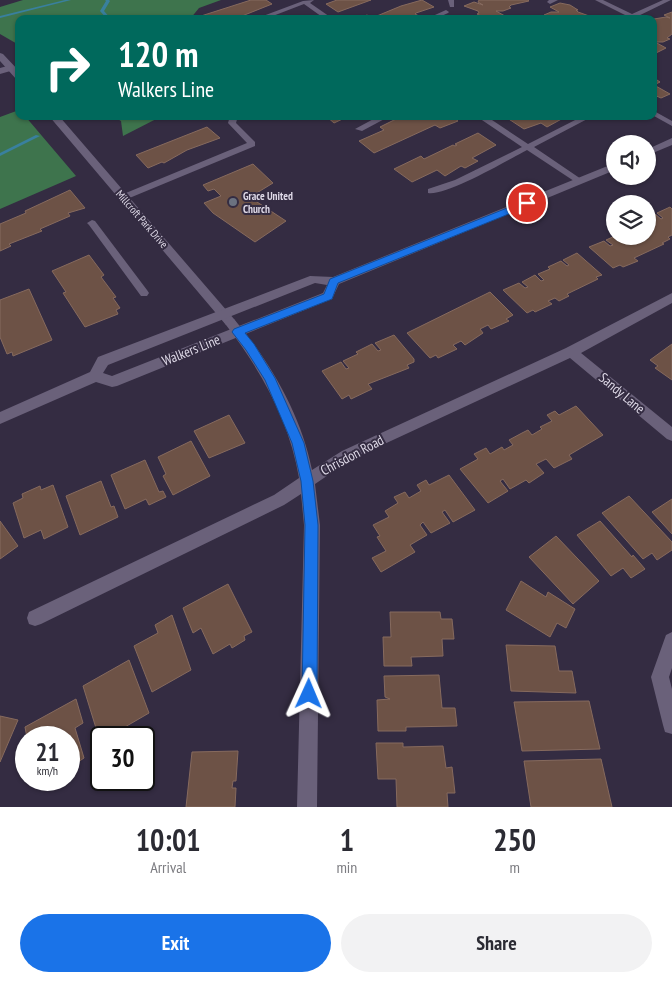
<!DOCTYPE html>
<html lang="en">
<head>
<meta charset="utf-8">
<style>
  body { margin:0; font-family:"PT Sans Narrow",sans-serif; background:#f2f2f3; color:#2b2b33; height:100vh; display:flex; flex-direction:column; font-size:19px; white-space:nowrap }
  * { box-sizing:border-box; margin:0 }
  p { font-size:16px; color:#7c7c81 }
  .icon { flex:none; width:28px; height:28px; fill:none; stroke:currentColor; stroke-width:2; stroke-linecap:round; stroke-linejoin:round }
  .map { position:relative; height:807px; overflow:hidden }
  .details { display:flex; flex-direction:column; background:#fff; flex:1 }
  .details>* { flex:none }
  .guide { position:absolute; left:15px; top:15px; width:642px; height:105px; border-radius:10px; box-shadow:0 1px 4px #0004; background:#00695c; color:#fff; overflow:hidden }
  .buttons { position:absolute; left:606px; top:135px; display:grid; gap:10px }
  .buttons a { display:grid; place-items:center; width:50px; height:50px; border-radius:50%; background:#fff; box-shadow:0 1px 4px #0004; font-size:25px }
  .speed { position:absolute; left:15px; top:726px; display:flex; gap:10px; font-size:25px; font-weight:700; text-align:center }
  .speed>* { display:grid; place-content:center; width:65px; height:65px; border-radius:50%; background:#fff; box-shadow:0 1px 4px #0004; line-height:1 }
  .speed small { font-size:12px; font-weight:400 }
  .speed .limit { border:2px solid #111; border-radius:8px; background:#fff; color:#111 }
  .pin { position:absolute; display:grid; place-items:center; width:42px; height:42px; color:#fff; margin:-21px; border:2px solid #fff; border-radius:50%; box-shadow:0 1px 5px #0007 }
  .me { position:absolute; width:55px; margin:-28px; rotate:1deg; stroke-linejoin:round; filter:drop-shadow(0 0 4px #0008) }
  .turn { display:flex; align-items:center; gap:18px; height:105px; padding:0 20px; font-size:22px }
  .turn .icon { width:65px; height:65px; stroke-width:2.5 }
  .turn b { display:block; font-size:35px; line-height:42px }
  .eta { display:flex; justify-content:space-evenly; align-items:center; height:85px; text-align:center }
  .eta b { font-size:30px; font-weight:700; line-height:35px }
  .primary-button { display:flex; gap:10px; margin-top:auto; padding:10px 20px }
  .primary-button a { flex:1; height:58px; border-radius:30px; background:#1a73e8; color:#fff; font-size:20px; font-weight:700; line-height:58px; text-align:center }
  .primary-button a+a { background:#f2f2f3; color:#2b2b33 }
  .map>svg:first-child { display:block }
</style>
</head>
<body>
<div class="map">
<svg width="672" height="807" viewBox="0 0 672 807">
  <rect width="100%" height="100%" fill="#342c42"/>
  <path fill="#3e744d" d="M23,0H221L199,8L190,19H19V45L0,34V7Z
    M19,110V116H25L76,176L0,209V117Z
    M112,116H162L123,136L121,121Z"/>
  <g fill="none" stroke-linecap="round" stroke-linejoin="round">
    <path fill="#39809e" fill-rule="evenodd" d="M65,0H71L0,18V16Z
      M105,0H109L110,1L104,11L111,19H107L100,11L106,1Z
      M91,116H96L94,117Z
      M36,135L40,136L0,156V153Z"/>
  </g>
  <path fill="#6d5246" stroke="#866a5e" d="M251,0H266L272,4L237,18L234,17L228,19H205L201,16Z
    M337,0H371L338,12L326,4Z
    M422,0L434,7L416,13L415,14L419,16L412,19H357L367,15L372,18L401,6Z
    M479,0H528L529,1L511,5L509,7L511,8L503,11H496L505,16L492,19L485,18L477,14L479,13L478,11L464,6L474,2L483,5L478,2Z
    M560,3L570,5L578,10H576L578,12L592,17L543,19L546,16L544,15L551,12H559L550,7Z
    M672,12V34L667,38L670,39L663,42H655L666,48L656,53L654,52V19L666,17L670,18L664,15Z
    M654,78L660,82L654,85L670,94L661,98L654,95Z
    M326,116H349L334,123Z
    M451,116L458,121L440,128L435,125L374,153L359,141L384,130L380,127L402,116Z
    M504,116H567L547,127L541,123L524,129Z
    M207,127L220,138L187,150L164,163L162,162L148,168L136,155Z
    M478,133L496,145L472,158L478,161L465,168L461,166L445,176L437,170L412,182L394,169L421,156L424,159L453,145L455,146L457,145L455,144Z
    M253,164L273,183L255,194L259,197L254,200L286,221L255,242L213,213L204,203L221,196L214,189L208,191L203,185Z
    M70,190L85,208L68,213L70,216L40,229L42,231L9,244L11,246L0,251V224L26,213L25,211Z
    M670,207L672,209V235L668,237L670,239L662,243L664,244L634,258L638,261L623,267L620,265L613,268L589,247L604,241L610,246L613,245L606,240L615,236H648V218L655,214L661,219L663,218L657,213Z
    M577,253L602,275L596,277L598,279L567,294L569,296L559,301L555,298L548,301L552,304L535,312L533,310L527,313L503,290L519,283L525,288L528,287L522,282L535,275L541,281L544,280L538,274L550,269L548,267L561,261L567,266L569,265L563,260Z
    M89,255L104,275L101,277L116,297L113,298L120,308L116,310L118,314L85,327L63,293L66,292L52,271Z
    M29,289L52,340L13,356L12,352L7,354L0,337V300Z
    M490,292L513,315L506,319L509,321L491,329L488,325L480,329L483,333L465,345L461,341L453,345L457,349L438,358L436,355L430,358L407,333Z
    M394,335L414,359V362L407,365L409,368L368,384L372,389L351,399L349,395L342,399L322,371L341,362L346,369L349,368L343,361L358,354L356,352L372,344L378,351L381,350L375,343Z
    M672,344V380L655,368L658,366L650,360Z
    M576,406L603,435L569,455L572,459L554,468L546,459L536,464L544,473L529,483L526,480L510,489L503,479L500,481L508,491L488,503L460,469L478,459L474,454L486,448L490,454L502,447L504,450L513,445L509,440L522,433L528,430L532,435L542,429L540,427L552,421L547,415L555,411L559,415Z
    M229,415L245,443L209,458L194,431Z
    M191,441L210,476L173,495L163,476L166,474L158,457Z
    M145,460L159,492L163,491L166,497L149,505L146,499L125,509L111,475Z
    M449,475L475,510L453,522L445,510L442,512L450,523L431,533L423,522L420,525L427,535L410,545L415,552L381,572L372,558L386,551L377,537L380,536L373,525L389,517L385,511L398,503L394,497L405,492L409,498L421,491L417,485L426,480L429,485Z
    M101,481L111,507L114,506L118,517L80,535L66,496Z
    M53,485L68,527L44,539L41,530L24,538L13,503L23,498L22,494L40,486L41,490Z
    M629,496L672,542V550L657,560L652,553L643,559L602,513Z
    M672,499V534L652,512Z
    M0,521L18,546L0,559Z
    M600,521L632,557L633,555L645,569L631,578L623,568L611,576L577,535Z
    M556,536L599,581L573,604L529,557Z
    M521,581L546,597L548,592L575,609L566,628L557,623L550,637L506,610Z
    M228,584L252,632L244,636L245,640L232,648L230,644L213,654L201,628L193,633L183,608Z
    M390,612H440L441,619H452L454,639H442L443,656L411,657L412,666H384L383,637H391Z
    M172,615L191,670L152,692L134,646L158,633L155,625Z
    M506,645L555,646L559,671H572L576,693L511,691Z
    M129,660L149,713L106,738H101L100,741L83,686Z
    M439,675L442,708H455L457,726L406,727V731H378L377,700L390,699L385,697L384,676Z
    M76,699L83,723L75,728L84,758L69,768V738H27L25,727Z
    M589,701L600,749L522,751L514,702Z
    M0,716L18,720L0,762Z
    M376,743H403V747L443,746L446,768L452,767L455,793H447L448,807H397L396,779H378Z
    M238,751L236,781H233L232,788H236L235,807H186L192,752Z
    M601,759L612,807H531L524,761Z"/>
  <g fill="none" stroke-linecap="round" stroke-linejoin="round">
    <path fill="#6a617a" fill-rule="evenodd" d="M314,0L310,3L333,19H325L304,4L265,19H255L303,1Z
      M448,0H454V7H450Z
      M558,0L550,4L547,2L549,0Z
      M595,0H603L632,14L663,0H671L632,19H623L627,16Z
      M446,10L449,12L448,13L435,19H426Z
      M654,111L672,121V126L654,116Z
      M230,116H238L236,123L255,142V146L127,199H121V195L247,143L228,123Z
      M379,116H390L362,131L355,129Z
      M476,116H486L528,144L583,116H593L534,147L584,181L580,184L577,183L527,150C508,160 447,196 428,193V189L455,180L522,147Z
      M92,220L95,221L147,290L149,293L147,296H141L89,225L87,223Z"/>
    <path fill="#6a617a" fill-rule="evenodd" d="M11,65L15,68L14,70L0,74V68Z
      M672,293V303L581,353L672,427V441L667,439L570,358L352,459L315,484L320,525L317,807H297L304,525L301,494L284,505L41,624L35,626L29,624L27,618L29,612L274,495L299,478C290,422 261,370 226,325L224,322L226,319H234C270,362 301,414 312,470L342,451L566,348Z
      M672,632V668L669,677L672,689V734L665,732L663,725L651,677L666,635Z"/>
    <path fill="#6a617a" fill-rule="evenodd" d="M0,53L3,54L19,71V80L16,79L0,61Z
      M49,116H59L234,319L236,322L234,325H226Z"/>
    <path fill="#6a617a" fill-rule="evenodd" d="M672,138V145L648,155V149Z
      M615,163V170L339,284L332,299L117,386L112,387L96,382L0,424V412L90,372L98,357L310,276L333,277ZM315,283L327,285L323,293L112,376L103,373L108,365Z"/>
  </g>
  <path fill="#1a73e8" stroke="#114b97" d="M527,200L531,201V205L338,283L332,299L245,333L254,344L275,378L304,443L313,481L318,525L317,694L314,700L309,702L304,700L302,694L305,525L301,481L292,443L265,380L246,350L232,332L234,329L324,294L330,279Z"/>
  <circle fill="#6b7280" stroke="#342c42" stroke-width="2" cx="233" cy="202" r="5"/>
  <g text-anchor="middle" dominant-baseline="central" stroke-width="4" stroke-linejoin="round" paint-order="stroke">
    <g font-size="11" font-weight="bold" fill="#ded9e7" stroke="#342c42" text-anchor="start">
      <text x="243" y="196">Grace United<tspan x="243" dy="13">Church</tspan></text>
    </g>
    <g font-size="11" fill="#ded9e7" stroke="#342c42">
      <text transform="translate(142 219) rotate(49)">Millcroft Park Drive</text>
    </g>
    <g font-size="14" fill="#ded9e7" stroke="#342c42">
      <text transform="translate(191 350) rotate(-22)">Walkers Line</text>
      <text transform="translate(622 393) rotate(40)">Sandy Lane</text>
      <text transform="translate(352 455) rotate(-28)">Chrisdon Road</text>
    </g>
  </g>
</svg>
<div class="buttons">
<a><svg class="icon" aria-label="sound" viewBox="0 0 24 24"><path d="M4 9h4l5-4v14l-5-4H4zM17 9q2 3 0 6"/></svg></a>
<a><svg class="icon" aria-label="layers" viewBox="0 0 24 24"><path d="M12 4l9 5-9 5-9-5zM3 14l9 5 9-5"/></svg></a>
</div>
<div class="speed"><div>21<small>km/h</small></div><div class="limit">30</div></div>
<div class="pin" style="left:527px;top:203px;background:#d93025"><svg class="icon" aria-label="arrive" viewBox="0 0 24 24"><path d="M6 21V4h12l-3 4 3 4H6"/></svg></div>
<svg class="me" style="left:309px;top:694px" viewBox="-20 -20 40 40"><path d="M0-17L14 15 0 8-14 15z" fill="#1a73e8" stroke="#fff" stroke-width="4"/></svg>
<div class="guide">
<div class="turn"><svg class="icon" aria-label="right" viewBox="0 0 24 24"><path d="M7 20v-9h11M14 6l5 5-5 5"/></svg><div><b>120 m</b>Walkers Line</div></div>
</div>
</div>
<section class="details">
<div class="eta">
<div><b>10:01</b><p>Arrival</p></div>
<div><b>1</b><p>min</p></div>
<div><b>250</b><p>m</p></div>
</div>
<div class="primary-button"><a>Exit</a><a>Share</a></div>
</section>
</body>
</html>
